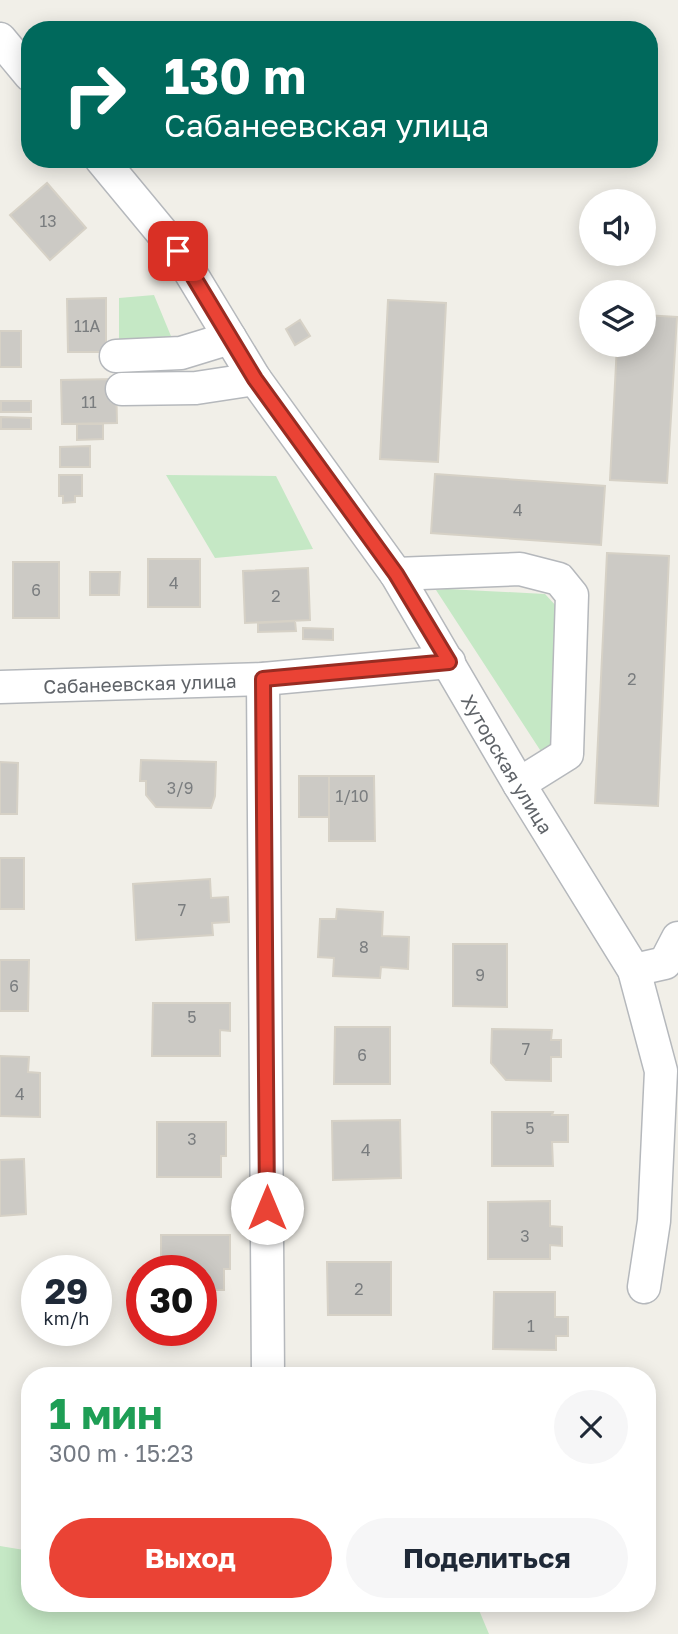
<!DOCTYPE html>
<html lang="ru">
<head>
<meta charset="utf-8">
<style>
  body { margin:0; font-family:"Golos Text",sans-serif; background:#f6f6f7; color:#1f2937; height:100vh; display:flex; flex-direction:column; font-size:26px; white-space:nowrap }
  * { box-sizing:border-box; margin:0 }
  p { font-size:23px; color:#747a83 }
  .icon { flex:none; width:38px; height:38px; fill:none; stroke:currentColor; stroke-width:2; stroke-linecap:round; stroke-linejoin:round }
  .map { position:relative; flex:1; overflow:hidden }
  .side { position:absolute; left:21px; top:1367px; width:635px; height:245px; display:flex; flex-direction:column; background:#fff; border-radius:28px; box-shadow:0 4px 18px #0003 }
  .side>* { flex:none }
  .banner { position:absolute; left:21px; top:21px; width:637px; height:147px; border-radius:28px; box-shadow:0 4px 18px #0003; background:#00695c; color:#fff; overflow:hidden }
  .controls { position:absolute; left:579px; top:189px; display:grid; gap:14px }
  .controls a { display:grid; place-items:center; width:77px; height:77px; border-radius:50%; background:#fff; box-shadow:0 4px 18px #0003; font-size:35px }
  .speed { position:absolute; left:21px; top:1255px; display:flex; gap:14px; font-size:35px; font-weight:700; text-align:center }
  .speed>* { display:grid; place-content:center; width:91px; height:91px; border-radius:50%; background:#fff; box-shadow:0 4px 18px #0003; line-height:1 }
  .speed small { font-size:18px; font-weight:400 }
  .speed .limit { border:10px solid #d22; background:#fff; color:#111 }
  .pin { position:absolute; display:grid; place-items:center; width:60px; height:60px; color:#fff; margin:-30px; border-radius:14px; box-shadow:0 4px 10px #0006 }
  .me { position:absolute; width:77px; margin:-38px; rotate:0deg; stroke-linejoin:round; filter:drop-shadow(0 0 5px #0008) }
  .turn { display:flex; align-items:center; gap:24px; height:147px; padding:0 28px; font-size:32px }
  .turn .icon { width:91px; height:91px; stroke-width:2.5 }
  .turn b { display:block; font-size:49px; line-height:60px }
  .round { display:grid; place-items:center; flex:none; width:74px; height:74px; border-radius:37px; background:#f6f6f7 }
  .summary { display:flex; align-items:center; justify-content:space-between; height:119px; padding:0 28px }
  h1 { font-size:42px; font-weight:700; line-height:52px; color:#1e9e55 }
  .button { display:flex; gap:14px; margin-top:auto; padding:14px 28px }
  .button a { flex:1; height:80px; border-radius:42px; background:#ea4335; color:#fff; font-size:28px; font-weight:700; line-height:80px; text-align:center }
  .button a+a { background:#f6f6f7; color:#1f2937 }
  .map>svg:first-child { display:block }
</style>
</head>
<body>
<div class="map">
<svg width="678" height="1634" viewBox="0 0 678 1634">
  <rect width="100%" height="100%" fill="#f1efe8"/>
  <path fill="#c5e8c5" d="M154,295L173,341L119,344V298Z
    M166,475L276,476L313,549L215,558Z
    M447,589L545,594L558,608L550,750L542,753L436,590Z
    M0,1546L30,1551V1603H252L263,1606L476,1603L489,1634H0Z"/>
  <path fill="#cccac5" stroke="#d6d1c6" stroke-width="2" d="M47,183L86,228L50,260L10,215Z
    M106,298V352H68L67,299Z
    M388,300L446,303L438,462L380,459Z
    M644,315L677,317L667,483L610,480L617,345H644Z
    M300,320L310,336L295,345L286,329Z
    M0,331H21V367H0Z
    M116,379L117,423L62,424L61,380Z
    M1,401H31V412H1Z
    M1,417L31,418V429H1Z
    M77,424H103V439L77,440Z
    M90,446V467H60V447Z
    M435,474L605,486L601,545L431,533Z
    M59,475H82V496H75V502L63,503V496H59Z
    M607,553L669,556L658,806L595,803Z
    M148,559H200V607H148Z
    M13,562H59V618H13Z
    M308,568L310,620L245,623L243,571Z
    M90,572H120L119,595H90Z
    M295,621L296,631L258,632V623Z
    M303,628L333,629V640L303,639Z
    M141,760L216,762L215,796L211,808L156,807L146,795V781H140Z
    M0,762L18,763L17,814H0Z
    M299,776H329V817H299Z
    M329,776H374L375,841H329Z
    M0,858H24V909H0Z
    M210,879L211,898L228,897L229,922L212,923L213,935L136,940L133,884Z
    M337,909L383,912L382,936L409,937L408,969L381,967L380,978L333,976L334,958L318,957L320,919H336Z
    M453,944H507V1007L453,1006Z
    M0,960H29L28,1011H0Z
    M153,1003H230V1031L220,1030V1056H152Z
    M335,1027H390V1084H334Z
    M492,1029L552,1030L551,1040H561V1057H551V1081L506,1080L491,1063Z
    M0,1056L29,1057L28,1072L40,1073V1117L0,1116Z
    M492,1112H553L552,1115H568V1142H552L553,1166H492Z
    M400,1120L401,1178L333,1180L332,1121Z
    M157,1122H226V1156H221V1177H157Z
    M24,1159L26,1214L0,1216V1160Z
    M550,1201V1226L562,1227V1246L550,1245V1259H488V1202Z
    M161,1235H230V1269H224V1290H201V1270H161Z
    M327,1262H391V1315H328Z
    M494,1292H555V1317H568V1336H556V1350L493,1349Z"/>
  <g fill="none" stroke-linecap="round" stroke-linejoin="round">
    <g stroke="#b5b8bc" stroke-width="35">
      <g id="minor">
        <path d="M0,39L30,75"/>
        <path id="s1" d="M101,159L178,252L255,379L396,574L519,784L634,970L661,1071L654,1221L644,1287"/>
        <path d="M116,356L181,353L230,338"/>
        <path d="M122,389L196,388L255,379"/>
        <path d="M396,574L520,569L559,579L572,595L567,754L519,784"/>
        <path d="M263,679L268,1376"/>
        <path id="s2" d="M0,687L263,679L449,662"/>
        <path d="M634,970L665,963L678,938"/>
      </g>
    </g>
    <use href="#minor" stroke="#fff" stroke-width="32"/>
  </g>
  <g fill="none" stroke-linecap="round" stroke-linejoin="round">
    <g stroke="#982c22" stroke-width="18">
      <path id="route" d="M178,251L255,379L396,574L449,662L263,679L267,1208"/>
    </g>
    <use href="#route" stroke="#ea4335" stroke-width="12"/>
  </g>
  <g text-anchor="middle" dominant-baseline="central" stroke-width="5" stroke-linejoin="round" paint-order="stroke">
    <g font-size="16" fill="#7a7d7f">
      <text x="48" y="221">13</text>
      <text x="87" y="326">11А</text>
      <text x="89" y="402">11</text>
      <text x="518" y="510">4</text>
      <text x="174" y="583">4</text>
      <text x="36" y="590">6</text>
      <text x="276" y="596">2</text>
      <text x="632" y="679">2</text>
      <text x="180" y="788">3/9</text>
      <text x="352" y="796">1/10</text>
      <text x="182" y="910">7</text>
      <text x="364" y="947">8</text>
      <text x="480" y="975">9</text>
      <text x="14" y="986">6</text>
      <text x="192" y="1017">5</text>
      <text x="526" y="1049">7</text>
      <text x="362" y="1055">6</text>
      <text x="20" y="1094">4</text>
      <text x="530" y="1128">5</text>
      <text x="192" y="1139">3</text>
      <text x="366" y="1150">4</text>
      <text x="525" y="1236">3</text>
      <text x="359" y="1289">2</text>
      <text x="531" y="1326">1</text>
    </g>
    <g font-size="19" fill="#5f6368" stroke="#fff">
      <text stroke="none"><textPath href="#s2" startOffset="140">Сабанеевская улица</textPath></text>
      <text stroke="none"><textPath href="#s1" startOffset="730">Хуторская улица</textPath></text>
    </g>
  </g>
</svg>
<div class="controls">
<a><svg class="icon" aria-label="sound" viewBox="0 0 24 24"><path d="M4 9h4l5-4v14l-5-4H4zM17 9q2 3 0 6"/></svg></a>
<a><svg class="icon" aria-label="layers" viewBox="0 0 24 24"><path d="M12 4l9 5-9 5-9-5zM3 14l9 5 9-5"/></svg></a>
</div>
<div class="speed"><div>29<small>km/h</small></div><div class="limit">30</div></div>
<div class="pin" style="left:178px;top:251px;background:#d93025"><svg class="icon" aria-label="arrive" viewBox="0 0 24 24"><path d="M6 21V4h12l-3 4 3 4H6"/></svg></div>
<svg class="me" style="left:267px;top:1208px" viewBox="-20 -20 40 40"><circle r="19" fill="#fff"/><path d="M0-13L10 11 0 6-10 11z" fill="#ea4335"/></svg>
<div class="banner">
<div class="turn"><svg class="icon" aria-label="right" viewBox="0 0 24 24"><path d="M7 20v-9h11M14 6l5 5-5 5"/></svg><div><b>130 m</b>Сабанеевская улица</div></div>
</div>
<section class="side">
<div class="summary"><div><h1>1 мин</h1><p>300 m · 15:23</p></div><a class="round"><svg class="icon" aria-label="close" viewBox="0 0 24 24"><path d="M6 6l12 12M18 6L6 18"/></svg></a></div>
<div class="button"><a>Выход</a><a>Поделиться</a></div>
</section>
</div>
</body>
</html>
